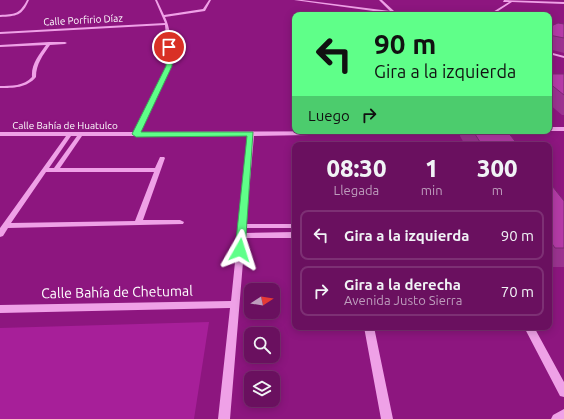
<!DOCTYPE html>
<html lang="es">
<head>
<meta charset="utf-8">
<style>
  body { margin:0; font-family:Ubuntu,sans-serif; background:#6f1965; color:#f1f3f6; height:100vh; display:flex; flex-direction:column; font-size:15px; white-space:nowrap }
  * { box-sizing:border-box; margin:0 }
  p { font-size:13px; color:#be9dbd }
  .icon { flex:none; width:22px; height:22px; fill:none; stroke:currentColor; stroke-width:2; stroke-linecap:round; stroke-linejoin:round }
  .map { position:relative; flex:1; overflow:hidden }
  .panel { position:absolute; left:292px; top:142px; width:260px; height:188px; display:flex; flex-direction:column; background:#6a105f; border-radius:8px; box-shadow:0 2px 10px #0003,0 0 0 1px #7d3074 }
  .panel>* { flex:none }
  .guide { position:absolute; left:292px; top:12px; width:260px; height:122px; border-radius:8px; box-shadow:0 2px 10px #0003,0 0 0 1px #7d3074; background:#5fff89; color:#111; overflow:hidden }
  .needle { width:26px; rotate:78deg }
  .fabs { position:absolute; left:244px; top:283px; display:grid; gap:8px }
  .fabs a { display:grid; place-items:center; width:36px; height:36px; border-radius:8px; background:#6a105f; box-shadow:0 2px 10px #0003,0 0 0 1px #7d3074; font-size:20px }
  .pin { position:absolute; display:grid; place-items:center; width:34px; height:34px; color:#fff; margin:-17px; border:2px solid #fff; border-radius:50%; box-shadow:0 1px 4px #0007 }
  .me { position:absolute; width:44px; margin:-22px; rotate:6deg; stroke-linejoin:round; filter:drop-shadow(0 0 3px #0008) }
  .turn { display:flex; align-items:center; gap:14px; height:84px; padding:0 16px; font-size:18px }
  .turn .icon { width:52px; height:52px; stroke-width:2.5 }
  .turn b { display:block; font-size:28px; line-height:34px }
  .then { display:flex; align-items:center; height:38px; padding:0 16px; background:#0003; gap:8px; font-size:15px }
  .eta { display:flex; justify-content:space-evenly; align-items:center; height:68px; text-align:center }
  .eta b { font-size:24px; font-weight:800; line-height:28px }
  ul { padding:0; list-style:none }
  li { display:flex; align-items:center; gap:12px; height:50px; margin:0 8px 6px; padding:0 8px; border:2px solid #7d3074; border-radius:8px }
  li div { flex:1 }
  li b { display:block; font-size:15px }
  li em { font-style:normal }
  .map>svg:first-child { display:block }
</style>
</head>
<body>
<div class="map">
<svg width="564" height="419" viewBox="0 0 564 419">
  <rect width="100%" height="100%" fill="#8d167f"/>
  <path fill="#a71f99" d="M209,322L194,419H0V328Z"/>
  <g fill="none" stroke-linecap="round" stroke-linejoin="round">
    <path fill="#efa1e7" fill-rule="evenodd" d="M27,0H29C22,16 17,16 0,17V15C15,14 19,15 27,0Z
      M155,0H157L164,15L203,9L209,0H211L205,11L165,17C171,29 173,52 171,65L140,132L422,131L419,133L254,136L246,224H295V228H246L245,233L295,232V238H245L230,419H218L230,308L0,313V305L231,301L248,136H82L60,168H155L160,157H164L165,158L143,220H180L184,222L183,224L8,228L3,236L0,237V228L66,136H0V132H134L167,65L168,59L165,25L0,34V32L165,23ZM71,136H77L54,168H49ZM46,172H154L135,221L11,223Z
      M294,0H302L390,11L379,0H382L394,11L402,15Z
      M504,0L564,2V4L512,2L492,15H488L509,2H503Z
      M49,42H65L67,43L65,44L50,45C43,55 36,64 36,77C27,88 13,88 0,88V86C11,86 24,86 32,77C31,64 39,55 46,45L0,47V45Z
      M549,52L564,56V58L549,54Z
      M549,127H564V131H549Z
      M364,327H374L393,419H381Z
      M524,327H534L564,382V397L560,396Z
      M564,409V419H551L553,415Z"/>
  </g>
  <path fill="#9b3390" d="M564,24V53L549,49V27Z
    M549,74H564V115H562L549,104Z
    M461,131H507L518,145H465L460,136Z
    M549,182L564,201V267H549Z"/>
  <path fill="#b43ba7" stroke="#7e2975" d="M558,23L564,24V38L549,35V27Z
    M549,74H564V95L549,83Z
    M473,131H507L518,145H482Z
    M549,182L564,201V248H555L549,239Z"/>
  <path fill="#5fff89" stroke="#3ea659" d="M169,46L172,47V66L141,132H253L245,250L243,252H236L235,250L247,136L136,137L132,134L166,66L167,47Z"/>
  <g text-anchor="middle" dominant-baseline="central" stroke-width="4" stroke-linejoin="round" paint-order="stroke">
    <g font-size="10" fill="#fff" stroke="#8d167f">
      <text transform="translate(83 20) rotate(-3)">Calle Porfirio Díaz</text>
      <text x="65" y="125">Calle Bahía de Huatulco</text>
    </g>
    <g font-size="14" fill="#fff" stroke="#8d167f">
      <text transform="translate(117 292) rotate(-1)">Calle Bahía de Chetumal</text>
    </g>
  </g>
</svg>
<div class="fabs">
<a><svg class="needle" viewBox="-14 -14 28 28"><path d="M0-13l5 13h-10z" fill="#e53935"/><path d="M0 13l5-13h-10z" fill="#be9dbd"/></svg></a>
<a><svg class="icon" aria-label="search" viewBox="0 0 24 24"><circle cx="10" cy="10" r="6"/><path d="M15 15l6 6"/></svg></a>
<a><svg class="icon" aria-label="layers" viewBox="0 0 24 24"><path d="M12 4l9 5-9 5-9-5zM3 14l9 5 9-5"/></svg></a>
</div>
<div class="pin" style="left:169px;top:47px;background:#d93025"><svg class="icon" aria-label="arrive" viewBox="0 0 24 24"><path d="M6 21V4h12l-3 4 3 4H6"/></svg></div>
<svg class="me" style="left:240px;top:250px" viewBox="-20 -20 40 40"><path d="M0-17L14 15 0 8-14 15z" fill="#5fff89" stroke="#fff" stroke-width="4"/></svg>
<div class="guide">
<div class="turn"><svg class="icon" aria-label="left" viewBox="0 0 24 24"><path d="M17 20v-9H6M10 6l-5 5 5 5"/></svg><div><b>90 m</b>Gira a la izquierda</div></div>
<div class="then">Luego<svg class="icon" aria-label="right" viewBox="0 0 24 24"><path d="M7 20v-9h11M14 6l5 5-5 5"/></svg></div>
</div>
<section class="panel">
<div class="eta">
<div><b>08:30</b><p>Llegada</p></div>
<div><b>1</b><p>min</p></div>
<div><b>300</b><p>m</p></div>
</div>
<ul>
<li><svg class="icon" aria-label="left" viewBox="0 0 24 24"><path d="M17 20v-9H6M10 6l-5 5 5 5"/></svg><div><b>Gira a la izquierda</b></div><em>90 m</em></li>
<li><svg class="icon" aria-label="right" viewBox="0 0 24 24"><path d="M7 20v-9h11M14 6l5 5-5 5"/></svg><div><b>Gira a la derecha</b><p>Avenida Justo Sierra</p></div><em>70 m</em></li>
</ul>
</section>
</div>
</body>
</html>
